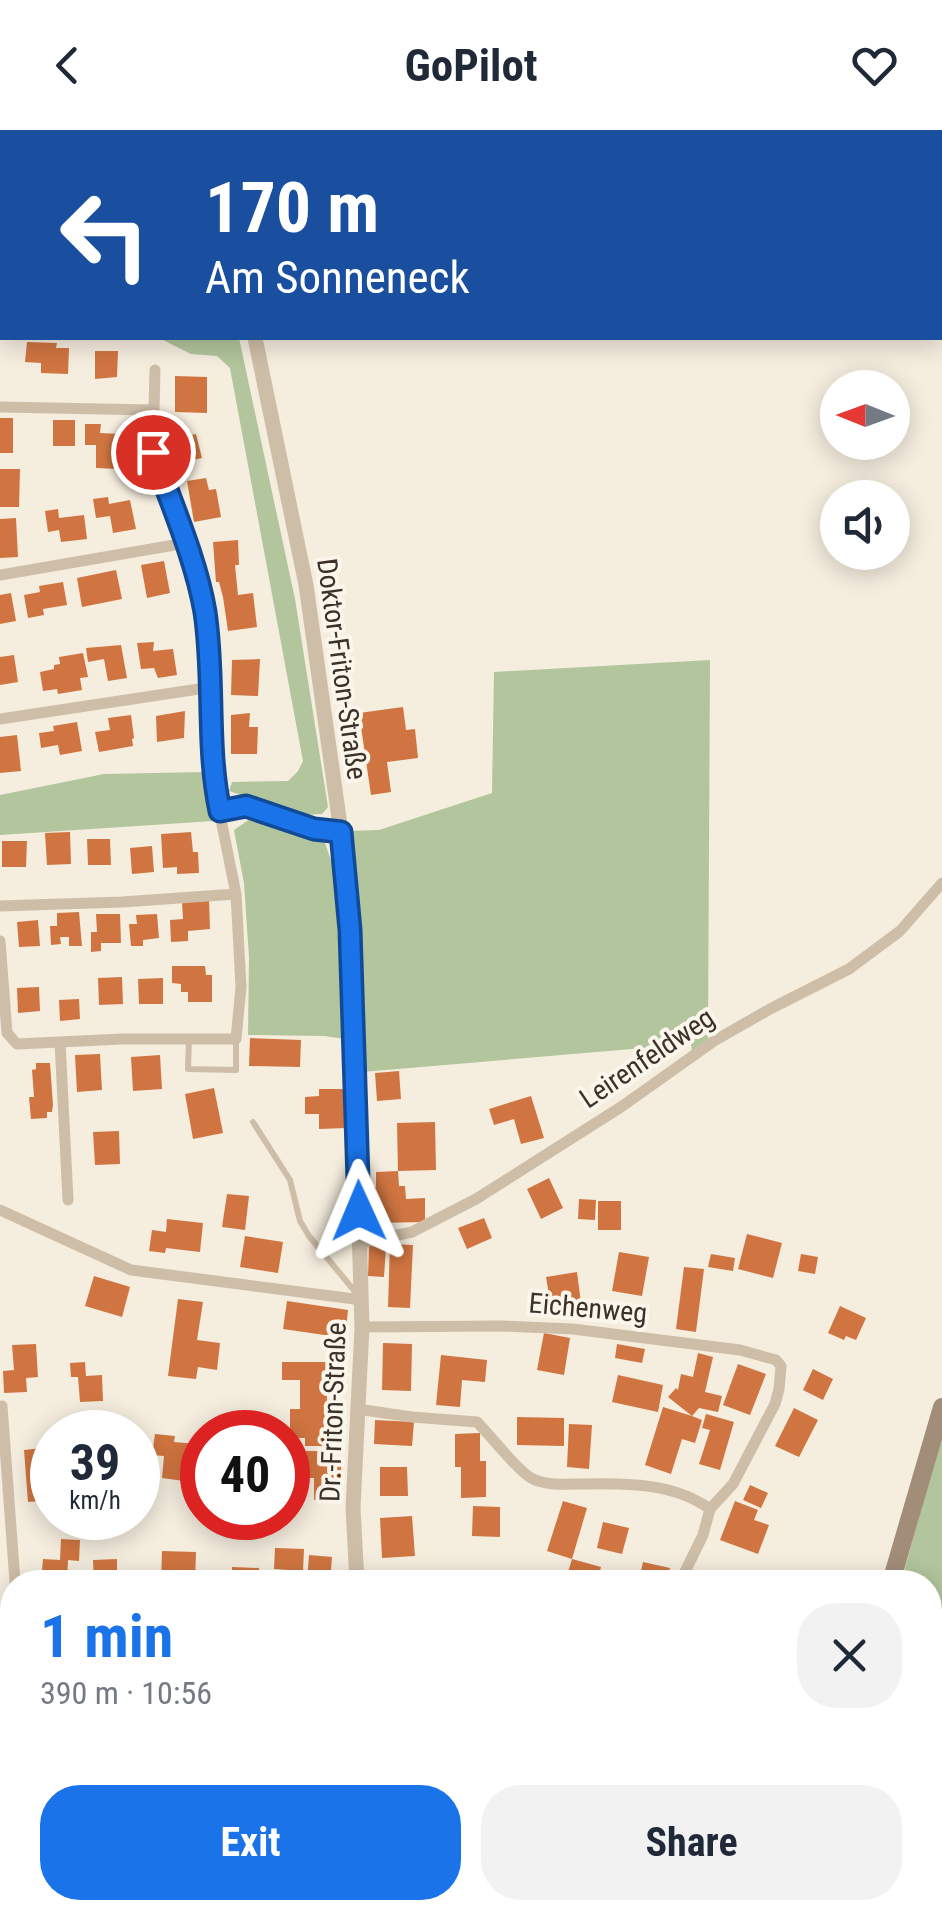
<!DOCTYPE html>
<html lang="en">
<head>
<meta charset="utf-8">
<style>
  body { margin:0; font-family:"Roboto Condensed",sans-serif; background:#f2f2f3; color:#1f2937; height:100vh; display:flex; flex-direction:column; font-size:38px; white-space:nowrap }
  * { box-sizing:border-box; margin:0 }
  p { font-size:32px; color:#747a83 }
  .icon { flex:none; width:55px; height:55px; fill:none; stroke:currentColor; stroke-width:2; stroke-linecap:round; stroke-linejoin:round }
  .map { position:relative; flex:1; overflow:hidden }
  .details { position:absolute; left:0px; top:1440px; width:942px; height:350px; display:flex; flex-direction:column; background:#fff; border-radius:40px 40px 0 0; box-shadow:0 5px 25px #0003 }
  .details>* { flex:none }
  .top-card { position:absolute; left:0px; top:0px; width:942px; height:210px; box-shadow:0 5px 25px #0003; background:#1a4fa0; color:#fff; overflow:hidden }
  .needle { width:65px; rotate:271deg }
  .fabs { position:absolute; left:820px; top:240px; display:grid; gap:20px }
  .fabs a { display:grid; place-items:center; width:90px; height:90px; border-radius:50%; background:#fff; box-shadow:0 5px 25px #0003; font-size:50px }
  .speed { position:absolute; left:30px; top:1280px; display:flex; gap:20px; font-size:50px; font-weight:700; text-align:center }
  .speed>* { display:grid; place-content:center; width:130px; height:130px; border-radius:50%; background:#fff; box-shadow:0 5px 25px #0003; line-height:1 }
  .speed small { font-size:25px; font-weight:400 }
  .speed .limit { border:15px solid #d22; background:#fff; color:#111 }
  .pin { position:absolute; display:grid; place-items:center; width:85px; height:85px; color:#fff; margin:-42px; border:5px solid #fff; border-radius:50%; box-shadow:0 2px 10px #0007 }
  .me { position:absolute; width:110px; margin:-55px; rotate:359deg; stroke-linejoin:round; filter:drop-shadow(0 0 8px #0008) }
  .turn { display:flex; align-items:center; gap:35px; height:210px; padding:0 40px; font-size:45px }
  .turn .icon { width:130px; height:130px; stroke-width:2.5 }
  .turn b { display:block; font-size:70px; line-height:85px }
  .round { display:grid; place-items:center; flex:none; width:105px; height:105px; border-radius:40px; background:#f2f2f3 }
  .head { display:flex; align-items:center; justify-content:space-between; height:170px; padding:0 40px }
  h1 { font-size:60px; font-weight:700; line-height:75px; color:#1a73e8 }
  .cta { display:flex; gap:20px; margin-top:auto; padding:20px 40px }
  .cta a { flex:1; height:115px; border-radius:40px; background:#1a73e8; color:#fff; font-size:40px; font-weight:700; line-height:115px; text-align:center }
  .cta a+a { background:#f2f2f3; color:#1f2937 }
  header { display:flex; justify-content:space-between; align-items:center; height:130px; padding:0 40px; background:#fff; font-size:45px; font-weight:700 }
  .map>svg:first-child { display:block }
</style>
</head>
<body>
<header><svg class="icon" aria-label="back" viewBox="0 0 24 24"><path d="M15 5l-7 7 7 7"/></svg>GoPilot<svg class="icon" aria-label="heart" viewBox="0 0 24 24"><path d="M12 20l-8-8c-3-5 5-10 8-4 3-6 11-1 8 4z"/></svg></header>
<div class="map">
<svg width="942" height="1790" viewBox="0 0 942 1790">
  <rect width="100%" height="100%" fill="#f5edde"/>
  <path fill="#b2c59c" d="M159,208H239L295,469L328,677L322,684L302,685L229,661L232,652L288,651L298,641L303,631L230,238L217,226L191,224Z
    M710,530L708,910L692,921L691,914L362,942L360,807L349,701L379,700L492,663L494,542Z
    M206,642L213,691L0,705V665L104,644Z
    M250,689L325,713L334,739L344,909L325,906L248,905L249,827L244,753L234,700Z
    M942,1304V1513L930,1529V1452H901Z"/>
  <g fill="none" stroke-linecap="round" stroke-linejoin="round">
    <path stroke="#7aabb4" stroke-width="5" d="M654,1790L655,1778"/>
  </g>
  <path fill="#d07541" d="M27,212L57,213L56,218H69L68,244L41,243V233L25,232Z
    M95,221H118L117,247L95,249Z
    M175,246L207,247V283L175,282Z
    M0,288H13V323H0Z
    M53,290H75V316H53Z
    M85,294H101L100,303L120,304L119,339L96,338V315H85Z
    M196,304L202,328L179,333L174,309Z
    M0,339H20L19,377H0Z
    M206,348L209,360L216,359L221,387L194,392L187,351Z
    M108,367L109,374L130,370L136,399L113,403L110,386L96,388L93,369Z
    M58,379L59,388L84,385L87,409L61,412L59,400L48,402L45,381Z
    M16,388L18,427L0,428V389Z
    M238,410L239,435H235L238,465L253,463L257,497L228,501L223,467L219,452H216L213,412Z
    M164,431L170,463L147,468L141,435Z
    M116,440L122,469L82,477L77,448Z
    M63,452L67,475L43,479L44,485L28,488L24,465L40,462L39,456Z
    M11,463L16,491L0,494V465Z
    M154,512L153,521L173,519L177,545L158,548L154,538L141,539L137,513Z
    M121,515L127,548L108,551L104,529L88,532L86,518Z
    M83,523L88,547L80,548L82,560L58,564L57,559L43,561L40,542L54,539V535L60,534L59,527Z
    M14,525L18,552L0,555V527Z
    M260,529L258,566L231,565L232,530Z
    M403,577L406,600L415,599L418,628L387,632L391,662L371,665L359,583Z
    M185,581L184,608L157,612L156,586Z
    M250,583L249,597H258L257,624H231V585Z
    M131,585L134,608L132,609L133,616L99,622L95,602L110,600L108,588Z
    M77,592L82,621L60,625L58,615L41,618L39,603L54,601L53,596Z
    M17,605L21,641L0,643V607Z
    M70,702L71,734L47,735L45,703Z
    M191,702L193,722H198L199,743L177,744V737L163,738L161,704Z
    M87,709H110L111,735H88Z
    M2,711H27L26,737H2Z
    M152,716L154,742L132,744L130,718Z
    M209,770L210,799L188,801V811L171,812L170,790L183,789L182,772Z
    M79,782L82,816H69V807H60L61,814L51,815L50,796H57V783Z
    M96,784H120L121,813H101V821L91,822V802H97Z
    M157,784L159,808L143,810V816H131L129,794H137L136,785Z
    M38,790L40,816L19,817L17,792Z
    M172,836H205L206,845H212V872H188V862H181V854L172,853Z
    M122,847L123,874L99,875L98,848Z
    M163,848V874H139L138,849Z
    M39,857L40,881L18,883L17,858Z
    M79,869L80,889L60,891L59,870Z
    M250,908L301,910L300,937L249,936Z
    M100,924L102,960L77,962L75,925Z
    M160,925L162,959L133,961L131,927Z
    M36,933H50L53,975L52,982H47V988L31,989L29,967H34L32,940L36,939Z
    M399,941L401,969L377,971L375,943Z
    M214,958L223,1003L193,1009L185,964Z
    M319,959H345L346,998L319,999V984H305V967L319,966Z
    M531,966L544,1008L521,1014L514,989L494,995L489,979Z
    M435,992L436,1040L398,1041L397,993Z
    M119,1001L120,1034L95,1035L93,1002Z
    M398,1041L399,1056H405L406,1069L425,1068V1092L373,1093L372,1057H376V1042Z
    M549,1048L563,1078L541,1089L527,1059Z
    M227,1064L249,1066L245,1100L222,1097Z
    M579,1069L596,1070L595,1090L578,1089Z
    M598,1071H621V1100H598Z
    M484,1088L492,1108L467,1119L458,1098Z
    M167,1089L203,1093L200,1122L166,1118L165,1123L149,1121L152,1100L166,1102Z
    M747,1104L782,1113L773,1148L738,1139Z
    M245,1106L283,1112L278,1143L240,1137Z
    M390,1114L413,1115L410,1178L388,1177Z
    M369,1116L386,1117L384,1147L368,1146Z
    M619,1122L649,1127L642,1166L612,1161Z
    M711,1124L735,1128L733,1141L708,1137Z
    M801,1124L818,1127L815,1144L798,1141Z
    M684,1137L704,1139L696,1202L676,1199Z
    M577,1142L581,1173L551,1177L546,1147Z
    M94,1146L130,1157L122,1187L85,1176Z
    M178,1169L203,1172L197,1210L220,1213L217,1240L198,1237L196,1249L168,1246Z
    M287,1171L348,1180L345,1208L283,1199Z
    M840,1176L866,1188L856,1210L846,1206L844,1210L828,1203Z
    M544,1203L570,1208L564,1245L537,1240Z
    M383,1213L412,1214L411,1261L382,1260Z
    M36,1214L38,1247L26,1248L27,1262L4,1263L3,1241L14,1240L12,1215Z
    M617,1214L645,1219L642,1233L615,1228Z
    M698,1223L713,1227L705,1262L722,1266L718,1282L699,1278L692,1286L702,1290L695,1313L682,1309L671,1344L645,1335L663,1277L692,1286L668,1267L676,1258L678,1260L681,1244L693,1247Z
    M441,1225L487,1230L485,1252L462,1250L460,1277L436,1275Z
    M85,1232L86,1246L102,1245L103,1271L80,1272L78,1247H71L70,1233Z
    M282,1232H327V1316H305V1308H290V1279H300V1250H282Z
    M738,1234L766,1244L750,1285L723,1275Z
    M813,1239L833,1249L823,1270L803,1260Z
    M618,1245L663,1255L658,1282L612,1272Z
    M794,1278L818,1290L799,1327L775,1316Z
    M706,1284L734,1292L720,1340L699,1334L710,1300L702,1298Z
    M517,1287L564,1288V1316L517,1315Z
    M375,1290L414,1292L412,1316L374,1314Z
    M569,1294L592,1295L589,1339L567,1337Z
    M480,1303V1331H486V1367L461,1368V1337H455V1304Z
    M155,1304L175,1306L174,1312L196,1314L191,1352L162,1348L164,1326L152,1325Z
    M51,1317L52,1370L28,1372L24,1320Z
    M306,1321H330V1336L341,1335V1369L314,1370V1348H307Z
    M380,1337H407L408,1366H380Z
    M750,1355L768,1363L761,1378L743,1370Z
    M563,1371L587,1378L572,1429L547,1421Z
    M735,1371L758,1380L754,1390L769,1395L758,1424L720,1410Z
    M473,1376L500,1377V1407L472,1406Z
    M412,1386L415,1426L382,1428L380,1388Z
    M603,1392L629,1398L622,1424L597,1418Z
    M61,1409L80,1410L79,1431L68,1430L67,1452H41L43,1429L60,1430Z
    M275,1418L304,1419L303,1441L274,1439Z
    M162,1421L196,1422L195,1452H161Z
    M309,1425L332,1427L330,1452H307Z
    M117,1429V1452H94L93,1430Z
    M572,1429L601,1437L598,1450L568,1442Z
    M643,1432L670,1438L667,1452H647L649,1443L641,1441Z
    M232,1437L259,1438L258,1452H232Z
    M147,1778H177L175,1789L147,1787Z
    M313,1778H339L338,1790H312Z
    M356,1778L390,1781L389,1790H355Z
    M403,1778H428V1790H402Z
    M448,1778H485V1790H448Z
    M504,1778H539L538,1790H503Z"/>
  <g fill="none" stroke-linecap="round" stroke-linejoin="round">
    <path stroke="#cebea8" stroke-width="6" d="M189,909L188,939L236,940V911
      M253,992L290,1050L300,1091L309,1106L357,1164"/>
    <path stroke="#cebea8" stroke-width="11" d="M0,277L154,280
      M0,445L186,413
      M0,589L212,557
      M219,681L246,676L314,699L341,702
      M0,776L122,772L236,764
      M0,811L7,903L17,914L122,909H236L241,857L236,764L213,650L212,557L204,479L186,413L153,322L155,240
      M60,912L68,1070
      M0,1080L131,1140L362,1170
      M360,1113L412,1102L476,1069L621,977L714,911L770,879L849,839L900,801L942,753
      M362,1197L501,1196L573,1199L740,1220L776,1230L781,1236L779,1259L775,1274L733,1354L710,1379L703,1405L680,1452
      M2,1276L15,1452
      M357,1279L412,1287L477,1292C490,1305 517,1340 531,1348C545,1356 567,1354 584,1354C627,1353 674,1353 710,1379
      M133,1790L134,1778
      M273,1790V1786L283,1778
      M634,1790L635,1778"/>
    <path stroke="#cebea8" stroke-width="15" d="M223,0V2
      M255,208L306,455L341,702L350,800L362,1197L353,1378L357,1452
      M0,1495H12"/>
    <path stroke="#a28d79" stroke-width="18" d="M891,1452L942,1277
      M801,1790L804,1778"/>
  </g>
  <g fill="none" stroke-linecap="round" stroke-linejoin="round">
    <g stroke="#114b97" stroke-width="25">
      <path id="route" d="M153,322C171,373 196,429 205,482C215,548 206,616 220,681L246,676L314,699L341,702L350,800L359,1081"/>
    </g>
    <use href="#route" stroke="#1a73e8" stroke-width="18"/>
  </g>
  <g text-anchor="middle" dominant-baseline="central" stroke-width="8" stroke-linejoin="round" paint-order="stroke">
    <g font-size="28" fill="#3b3129" stroke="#fbf6eb">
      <text transform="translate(342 539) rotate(82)">Doktor-Friton-Straße</text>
      <text transform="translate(647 928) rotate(-34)">Leirenfeldweg</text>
      <text transform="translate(588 1178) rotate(5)">Eichenweg</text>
      <text transform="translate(333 1282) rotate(-88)">Dr.-Friton-Straße</text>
    </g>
  </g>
</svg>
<div class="fabs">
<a><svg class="needle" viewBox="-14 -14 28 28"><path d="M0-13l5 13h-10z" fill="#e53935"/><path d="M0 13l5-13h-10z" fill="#747a83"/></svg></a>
<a><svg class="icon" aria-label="sound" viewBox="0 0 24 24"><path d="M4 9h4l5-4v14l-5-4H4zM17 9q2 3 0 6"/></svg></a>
</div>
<div class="speed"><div>39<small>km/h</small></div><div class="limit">40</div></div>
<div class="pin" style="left:153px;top:322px;background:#d93025"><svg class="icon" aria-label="arrive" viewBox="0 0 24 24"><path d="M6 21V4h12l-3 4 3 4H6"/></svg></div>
<svg class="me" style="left:359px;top:1081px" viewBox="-20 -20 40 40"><path d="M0-17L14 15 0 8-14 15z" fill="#1a73e8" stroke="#fff" stroke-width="4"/></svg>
<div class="top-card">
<div class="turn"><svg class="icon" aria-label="left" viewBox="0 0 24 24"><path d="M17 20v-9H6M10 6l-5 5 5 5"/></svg><div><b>170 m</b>Am Sonneneck</div></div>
</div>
<section class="details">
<div class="head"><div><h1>1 min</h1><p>390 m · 10:56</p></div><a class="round"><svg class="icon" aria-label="close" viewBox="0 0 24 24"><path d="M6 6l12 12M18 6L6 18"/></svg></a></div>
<div class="cta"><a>Exit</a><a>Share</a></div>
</section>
</div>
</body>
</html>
